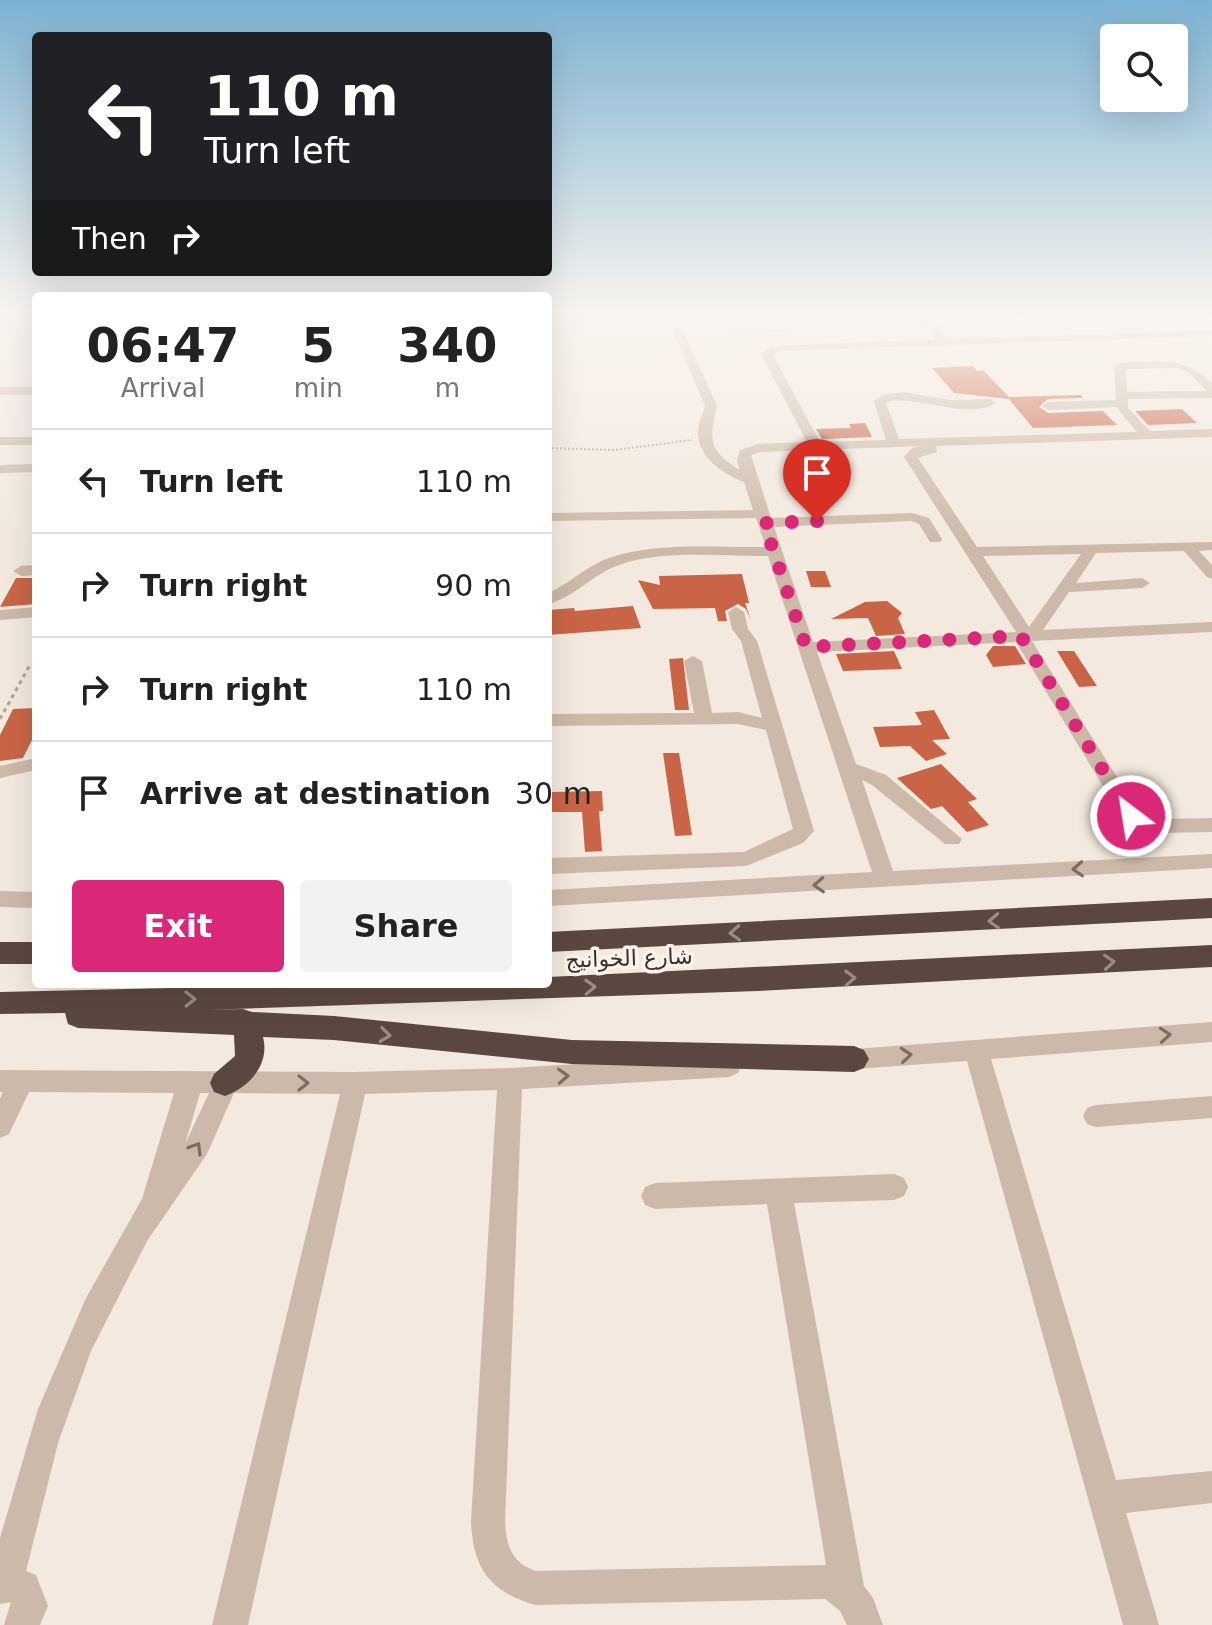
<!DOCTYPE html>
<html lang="en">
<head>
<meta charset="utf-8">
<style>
  body { margin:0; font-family:"DejaVu Sans",Cairo,sans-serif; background:#f2f2f2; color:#222; height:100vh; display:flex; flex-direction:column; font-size:30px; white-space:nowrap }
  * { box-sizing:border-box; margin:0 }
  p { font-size:26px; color:#767676 }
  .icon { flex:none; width:44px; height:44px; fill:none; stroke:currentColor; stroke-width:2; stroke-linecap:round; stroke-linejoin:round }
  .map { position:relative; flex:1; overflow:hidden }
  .details { position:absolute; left:32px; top:292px; width:520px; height:696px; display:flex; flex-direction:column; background:#fff; border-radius:8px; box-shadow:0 8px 32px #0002 }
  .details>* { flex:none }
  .hud { position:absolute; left:32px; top:32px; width:520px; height:244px; border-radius:8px; box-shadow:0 8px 32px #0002; background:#202124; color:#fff; overflow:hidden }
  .tools { position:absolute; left:1100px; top:24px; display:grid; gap:16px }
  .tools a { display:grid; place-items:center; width:88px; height:88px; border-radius:8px; background:#fff; box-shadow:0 8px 32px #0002; font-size:40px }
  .pin { position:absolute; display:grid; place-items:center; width:68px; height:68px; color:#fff; margin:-82px -34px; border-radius:50% 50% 50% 0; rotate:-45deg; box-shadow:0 0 8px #0007 }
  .pin .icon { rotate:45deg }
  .me { position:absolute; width:88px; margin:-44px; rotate:329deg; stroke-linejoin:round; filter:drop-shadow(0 0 6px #0008) }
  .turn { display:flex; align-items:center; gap:28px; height:168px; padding:0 40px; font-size:36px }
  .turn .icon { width:104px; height:104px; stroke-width:2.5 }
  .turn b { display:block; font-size:56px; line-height:68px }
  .then { display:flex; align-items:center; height:76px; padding:0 40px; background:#0003; gap:16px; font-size:30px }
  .eta { display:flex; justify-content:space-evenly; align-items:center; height:136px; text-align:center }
  .eta b { font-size:48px; font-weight:700; line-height:56px }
  .primary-button { display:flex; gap:16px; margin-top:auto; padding:16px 40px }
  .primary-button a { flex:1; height:92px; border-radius:8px; background:#db2777; color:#fff; font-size:32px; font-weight:700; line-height:92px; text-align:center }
  .primary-button a+a { background:#f2f2f2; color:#222 }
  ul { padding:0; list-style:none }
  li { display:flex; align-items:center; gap:24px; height:104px; padding:0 40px; border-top:2px solid #e0e0e0 }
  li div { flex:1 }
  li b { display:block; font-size:30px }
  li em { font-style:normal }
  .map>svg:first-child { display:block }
</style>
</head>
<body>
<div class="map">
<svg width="1212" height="1625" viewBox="0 0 1212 1625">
  <rect width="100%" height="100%" fill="#f3e9de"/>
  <path fill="#c96546" d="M973,366L977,371L983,370L1009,397L1081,395L1083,398L1048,399L1039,407L1048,413L1103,411L1117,425L1033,428L1009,399L954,393L932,368Z
    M1182,409L1197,423L1148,425L1135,411Z
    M865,423L872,437L822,439L816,429L851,428L849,424Z
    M806,571H825L831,587H811Z
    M742,574L749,603H745L751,620L746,609L738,604L725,611L727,621H718L715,608L653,609L638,580L660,585L659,576Z
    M16,578H36V604L0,607Z
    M887,601L902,613L898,618L905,634L876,636L868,618L831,619L865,602Z
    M633,606L641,628L548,635V610L574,608L575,611Z
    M993,646H1015L1026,664L993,667L986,655Z
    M894,651L902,669L843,671L836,654Z
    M1057,651H1074L1097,686L1079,687Z
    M683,658L689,710H675L669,659Z
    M36,708V732L23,758L0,761V735L13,709Z
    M934,710L950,739L932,740L947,754L926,761L910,746L880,747L873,727L922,725L915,712Z
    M663,753H679L692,835L675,836Z
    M941,764L977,799L968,802L989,825L967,832L942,806L931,809L897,778Z
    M602,791L603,811H599L602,851L585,852L582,812H551V792Z"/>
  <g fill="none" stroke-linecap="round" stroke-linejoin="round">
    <path stroke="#b8a393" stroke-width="2" stroke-dasharray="2 2" stroke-linecap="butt" d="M723,318L729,332L791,331
      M743,318L759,325L789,327
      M875,318L882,330
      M821,327L850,323L848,318
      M791,331L789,326L819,325
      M548,448L614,450L692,440"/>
    <path stroke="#b8a393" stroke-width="3" stroke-dasharray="4 4" stroke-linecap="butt" d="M0,719L31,663"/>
    <path fill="#ccb9a9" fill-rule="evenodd" d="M668,318H678L717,406C709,439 708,451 740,470L737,461L740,450L758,444L807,442L761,354L771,346L935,339L922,318H933L946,339L1212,330V336L778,351L773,355L820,442L886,440L874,401L883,395L903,392L950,400L990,399L996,403C970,420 920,397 891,401L886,403L899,439L1137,432L1116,407L1048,410L1042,406L1048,402L1116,400L1114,366L1120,363C1158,362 1182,355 1212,383V398L1128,399V408L1150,431L1212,429V437L936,446L937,452L918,458L977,547L1212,542V550L1199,551L1212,565V579L1207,577L1184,551L1096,553L1076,583L1142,578L1150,583L1142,588L1069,592L1043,630L1212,622V632L1032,641L1138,811L1159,819L1212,818V832L1157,833L1124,821L1016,642L817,652L856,764L886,775L962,839L959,844H945L872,785L862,780L893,871L1212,854V868L548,906V890L872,872L768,556C721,557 665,549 619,565C593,574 575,597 548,604V593C569,584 585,567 606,559C656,541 714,548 766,547L756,518L548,521V513L753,510L744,482C723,474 697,457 698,431C698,422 703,415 705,406ZM1178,368L1188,372L1207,391L1127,392L1126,369ZM922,446L912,448L904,457L1016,632L813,642L774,527L911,521L919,524L930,542H940L942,539L929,518L912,513L771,518L751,455L760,452ZM1081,554L1029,627L983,556Z
      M0,387H36V395H0Z
      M0,437H36V445H0Z
      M36,464V472L0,473V465Z
      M36,565V575L21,576L13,571L21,566Z
      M36,607V617L0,620V610Z
      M736,607L744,612L748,629L757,641L814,831L803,843L746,866L548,874V858L744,852L793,829L766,730L738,724L548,726V714L694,713L684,661L693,656L702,661L712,713L738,712L762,718L741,641L732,629L728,612Z
      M36,758V770L0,778V766Z
      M0,891L36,892V908L0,907Z
      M1212,1022V1042L991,1059L1116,1480L1212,1471V1503L1126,1513L1159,1625H1123L967,1061L841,1070L832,1067L829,1060L832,1053L841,1050Z
      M729,1055L738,1059L741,1066L738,1073L729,1077L522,1089L505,1521C506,1544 511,1563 536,1571L826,1565L767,1204L655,1209L645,1205L641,1196L645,1187L655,1183L894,1174L904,1178L908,1187L904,1196L894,1200L794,1203L864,1586L873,1598L883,1625H847L840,1611L825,1599L536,1605C490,1592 473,1569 471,1521L497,1090L365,1094L248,1625H212L340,1094L234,1093L207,1154L147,1241L91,1351L58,1443L26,1571L36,1575L48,1606L40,1625H4L11,1602L0,1604V1538L38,1409L86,1298L142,1199L174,1093L29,1092L9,1134L0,1138V1099L3,1092H0V1070L355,1072L510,1068ZM200,1093H209L185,1144Z
      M1212,1096V1118L1096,1127L1087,1124L1083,1116L1087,1108L1096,1105Z"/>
    <path fill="#5a4840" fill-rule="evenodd" d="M1212,898V918L548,952V932Z
      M0,942H36V964H0Z
      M1212,945V967L758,991L205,1010L243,1009L252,1012L334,1016L572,1040L854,1046L864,1050L869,1059L864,1068L854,1072L572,1064L334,1040L263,1037C270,1064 250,1087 225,1096L214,1092L210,1083L214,1074L235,1056L234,1035L78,1028L68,1024L65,1013L0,1014V992L339,984H548V977Z"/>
  </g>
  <defs><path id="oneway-chevron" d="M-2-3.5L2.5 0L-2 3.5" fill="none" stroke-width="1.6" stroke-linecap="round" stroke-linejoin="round" transform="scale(2)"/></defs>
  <g stroke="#7b6d63">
    <use href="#oneway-chevron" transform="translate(1078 869) rotate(177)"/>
    <use href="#oneway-chevron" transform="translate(819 885) rotate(177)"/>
    <use href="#oneway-chevron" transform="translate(1165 1035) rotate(-4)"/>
    <use href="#oneway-chevron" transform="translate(906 1055) rotate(-5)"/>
    <use href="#oneway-chevron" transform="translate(563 1076) rotate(-3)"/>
    <use href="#oneway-chevron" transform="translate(303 1083)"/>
    <use href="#oneway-chevron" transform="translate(196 1148) rotate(-59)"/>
  </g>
  <g stroke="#9a8c84">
    <use href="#oneway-chevron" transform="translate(994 921) rotate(177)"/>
    <use href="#oneway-chevron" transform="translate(735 933) rotate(177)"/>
    <use href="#oneway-chevron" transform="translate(1109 962) rotate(-4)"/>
    <use href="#oneway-chevron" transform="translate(850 978) rotate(-2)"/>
    <use href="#oneway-chevron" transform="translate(590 987) rotate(-2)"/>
    <use href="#oneway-chevron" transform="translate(190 999) rotate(-1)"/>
    <use href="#oneway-chevron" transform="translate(385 1035) rotate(7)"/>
  </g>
  <linearGradient id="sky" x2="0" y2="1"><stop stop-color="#7db2d2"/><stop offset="0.58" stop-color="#faf5f0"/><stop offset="1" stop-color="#faf5f0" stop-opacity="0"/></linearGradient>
  <rect width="1212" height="546" fill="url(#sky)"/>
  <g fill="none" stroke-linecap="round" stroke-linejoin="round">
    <path stroke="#db2777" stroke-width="14" stroke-dasharray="0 25.2" d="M817,521L764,523L806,647L1021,636L1131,816"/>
  </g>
  <g text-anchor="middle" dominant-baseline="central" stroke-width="7" stroke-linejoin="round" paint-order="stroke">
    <g font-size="22" fill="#392e29" stroke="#fbf3eb">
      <text transform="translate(629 958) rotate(-2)">شارع الخوانيج</text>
    </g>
  </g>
</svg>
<div class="tools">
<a><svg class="icon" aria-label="search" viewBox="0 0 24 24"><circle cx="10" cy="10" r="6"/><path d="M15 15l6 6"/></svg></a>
</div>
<div class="pin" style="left:817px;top:521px;background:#d93025"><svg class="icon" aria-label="arrive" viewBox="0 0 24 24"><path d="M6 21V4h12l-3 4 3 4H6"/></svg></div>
<svg class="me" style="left:1131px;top:816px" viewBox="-20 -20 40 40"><circle r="17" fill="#db2777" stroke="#fff" stroke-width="3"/><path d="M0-11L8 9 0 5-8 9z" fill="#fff"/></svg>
<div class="hud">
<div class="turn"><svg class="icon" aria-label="left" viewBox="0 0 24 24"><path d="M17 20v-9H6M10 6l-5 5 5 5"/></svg><div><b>110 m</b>Turn left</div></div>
<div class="then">Then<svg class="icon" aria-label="right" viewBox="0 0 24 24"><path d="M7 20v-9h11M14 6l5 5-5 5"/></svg></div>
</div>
<section class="details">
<div class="eta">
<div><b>06:47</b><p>Arrival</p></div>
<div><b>5</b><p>min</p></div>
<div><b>340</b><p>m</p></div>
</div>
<ul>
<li><svg class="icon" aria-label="left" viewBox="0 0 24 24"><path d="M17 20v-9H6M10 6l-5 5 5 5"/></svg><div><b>Turn left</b></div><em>110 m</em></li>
<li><svg class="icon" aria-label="right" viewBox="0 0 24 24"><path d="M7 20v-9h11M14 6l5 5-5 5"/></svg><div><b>Turn right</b></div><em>90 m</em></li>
<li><svg class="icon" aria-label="right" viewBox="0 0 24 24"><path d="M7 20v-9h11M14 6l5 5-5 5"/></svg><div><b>Turn right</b></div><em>110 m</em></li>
<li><svg class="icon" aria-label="arrive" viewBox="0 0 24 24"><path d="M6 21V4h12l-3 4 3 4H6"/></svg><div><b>Arrive at destination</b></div><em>30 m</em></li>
</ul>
<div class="primary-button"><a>Exit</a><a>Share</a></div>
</section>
</div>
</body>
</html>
